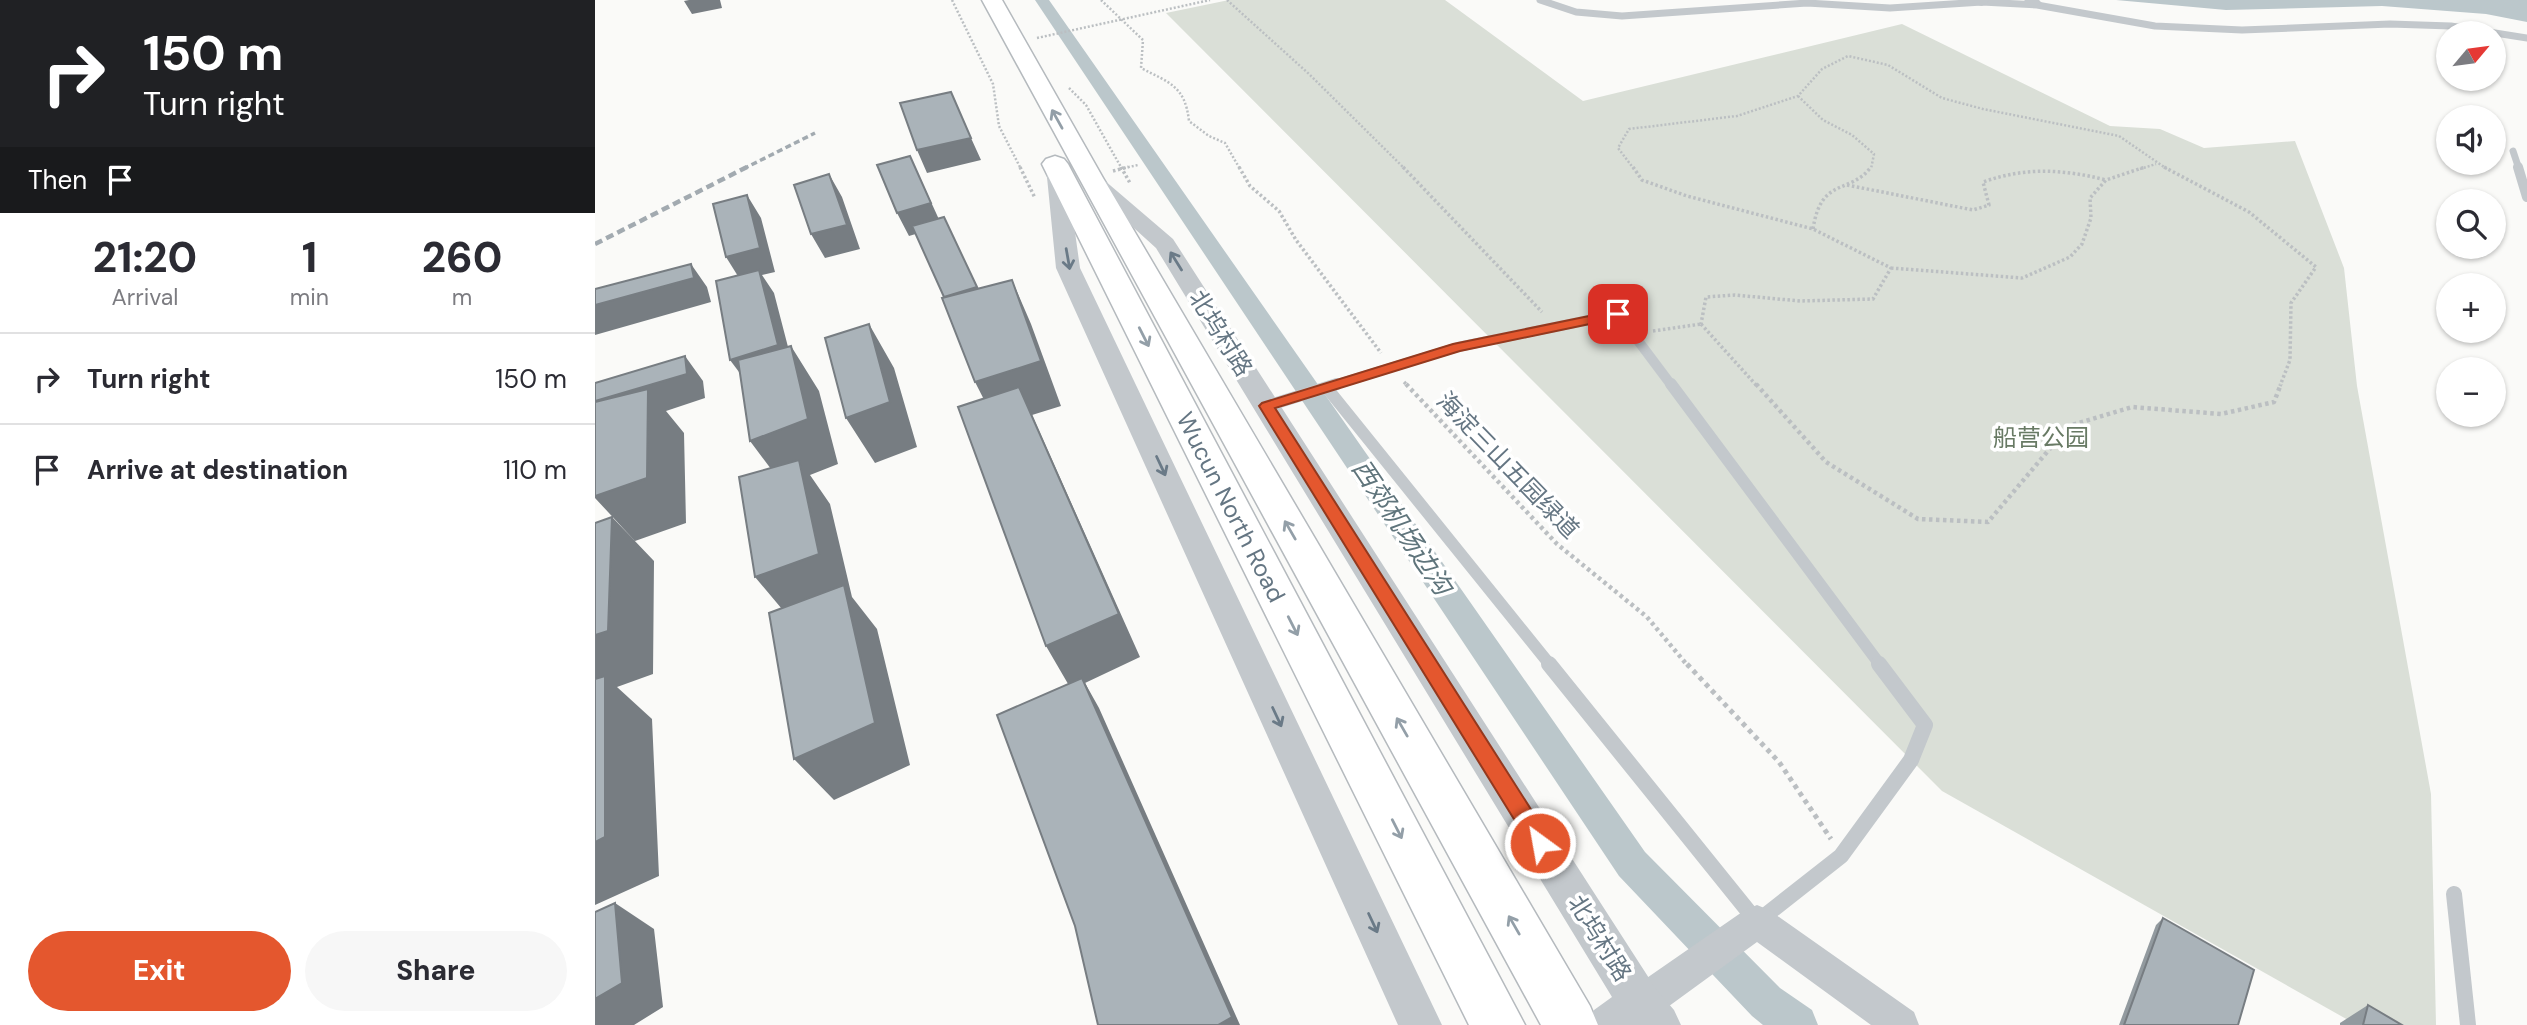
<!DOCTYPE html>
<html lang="en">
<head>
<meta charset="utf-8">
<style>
  body { margin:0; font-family:"DM Sans","Noto Sans SC",sans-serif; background:#f7f7f7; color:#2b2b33; height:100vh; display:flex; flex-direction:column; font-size:26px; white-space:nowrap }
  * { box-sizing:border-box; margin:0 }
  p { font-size:23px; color:#7c7c81 }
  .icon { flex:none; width:38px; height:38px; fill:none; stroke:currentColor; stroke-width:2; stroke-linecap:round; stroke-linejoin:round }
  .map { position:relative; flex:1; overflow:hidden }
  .details { display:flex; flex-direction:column; background:#fff; width:595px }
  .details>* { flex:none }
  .top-card { background:#202124; color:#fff; overflow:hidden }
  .needle { width:46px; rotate:61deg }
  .tools { position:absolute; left:1841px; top:21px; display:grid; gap:14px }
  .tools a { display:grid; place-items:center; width:70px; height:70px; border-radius:50%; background:#fff; box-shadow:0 2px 5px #0004; font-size:35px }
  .pin { position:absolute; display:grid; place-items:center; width:60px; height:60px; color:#fff; margin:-30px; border-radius:14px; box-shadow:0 4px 10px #0006 }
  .me { position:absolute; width:77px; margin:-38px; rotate:328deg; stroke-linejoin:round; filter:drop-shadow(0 0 5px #0008) }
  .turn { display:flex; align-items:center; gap:24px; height:147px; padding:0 28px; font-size:32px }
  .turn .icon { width:91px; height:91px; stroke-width:2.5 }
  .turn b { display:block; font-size:49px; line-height:60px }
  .then { display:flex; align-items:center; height:66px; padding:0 28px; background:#0003; gap:14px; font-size:26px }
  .eta { display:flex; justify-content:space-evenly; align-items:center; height:119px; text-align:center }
  .eta b { font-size:42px; font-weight:800; line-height:49px }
  .button { display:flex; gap:14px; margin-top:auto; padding:14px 28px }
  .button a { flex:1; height:80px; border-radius:42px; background:#e4572e; color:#fff; font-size:28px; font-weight:800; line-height:80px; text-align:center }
  .button a+a { background:#f7f7f7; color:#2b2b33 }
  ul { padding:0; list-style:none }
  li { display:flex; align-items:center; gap:21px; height:91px; padding:0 28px; border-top:2px solid #e1e1e2 }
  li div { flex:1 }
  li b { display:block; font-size:26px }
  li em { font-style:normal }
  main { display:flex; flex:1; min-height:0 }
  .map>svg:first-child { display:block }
</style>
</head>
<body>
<main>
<section class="details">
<div class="top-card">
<div class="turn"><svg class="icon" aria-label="right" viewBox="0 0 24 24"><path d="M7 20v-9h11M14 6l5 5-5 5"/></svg><div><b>150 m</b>Turn right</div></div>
<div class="then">Then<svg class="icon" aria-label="arrive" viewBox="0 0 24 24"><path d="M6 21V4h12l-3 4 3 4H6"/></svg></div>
</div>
<div class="eta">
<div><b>21:20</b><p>Arrival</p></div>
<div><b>1</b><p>min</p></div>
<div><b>260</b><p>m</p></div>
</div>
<ul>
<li><svg class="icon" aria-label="right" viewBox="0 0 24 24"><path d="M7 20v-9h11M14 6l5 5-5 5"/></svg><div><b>Turn right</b></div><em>150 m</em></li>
<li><svg class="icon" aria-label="arrive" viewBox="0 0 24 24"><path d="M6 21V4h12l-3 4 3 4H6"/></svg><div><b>Arrive at destination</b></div><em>110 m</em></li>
</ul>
<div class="button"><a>Exit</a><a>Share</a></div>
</section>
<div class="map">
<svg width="1932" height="1025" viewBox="0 0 1932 1025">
  <rect width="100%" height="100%" fill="#fafaf8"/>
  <path fill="#dadfd7" d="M634,0H850L988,101L1307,24L1515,126L1565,129L1609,148L1700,141L1749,268L1762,386L1836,794L1841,1025H1762L1347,791L571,13Z"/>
  <path fill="#bbc7cb" d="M1521,0H1932V22L1891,14L1787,6L1631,10Z"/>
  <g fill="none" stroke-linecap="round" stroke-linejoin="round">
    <path fill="#bbc7cb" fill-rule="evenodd" d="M440,0H454L1050,852L1185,988L1217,1010L1223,1025H1168L1157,1016L1024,876Z"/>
    <g stroke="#b5babe" stroke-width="3">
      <path id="primary" d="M387,0H407L508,178L995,1006L1003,1025H946Z
        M460,156L469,159L473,164L930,1025H874L447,164L451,159Z"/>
    </g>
    <path stroke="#bbbfc2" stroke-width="2.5" stroke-dasharray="2 2" stroke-linecap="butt" d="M357,0L398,84L404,126L426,169
      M506,0L548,40L546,68C575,83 590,86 594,121L614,136L630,143L645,169
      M632,0L714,74L810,169
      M442,38L615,0
      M474,88L491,105L527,169
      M1203,96L1228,120L1257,135L1279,154L1276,169
      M525,169L543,165
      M1039,169L1023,148L1034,129L1142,116L1203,96L1227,69L1253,56L1293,65L1347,98L1388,109L1524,136L1572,169
      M1545,169L1561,164"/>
    <path stroke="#bbbfc2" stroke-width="3.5" stroke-dasharray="2.5 2.5" stroke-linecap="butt" d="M425,167L440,198
      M526,167L535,183
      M644,167L655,186L684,211L701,240L786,353
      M808,167L947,312
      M1038,167L1047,180L1092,196L1218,229L1296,268L1278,299L1205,301L1140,295L1111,297L1106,324
      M1569,167L1654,212L1721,267L1696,303L1695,360L1685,386
      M518,171L533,167
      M1252,185L1378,210L1394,205L1388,182C1430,167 1468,169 1511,180
      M1218,229C1226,176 1255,195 1276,167
      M1296,268L1427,278L1475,257L1487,244L1496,218L1495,198L1511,180L1550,167
      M1106,324L1162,386
      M1058,331L1106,324
      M809,382L813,386"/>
    <path stroke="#bbbfc2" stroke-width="4.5" stroke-dasharray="3.5 3.5" stroke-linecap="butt" d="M811,384L962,544L1052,617L1093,666
      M1161,384L1231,462L1323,519L1393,522L1474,426L1537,407L1626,414L1679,402L1686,384"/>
    <path stroke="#bbbfc2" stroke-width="5" stroke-dasharray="4.5 4.5" stroke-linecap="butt" d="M1092,664L1184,762L1236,839"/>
    <path stroke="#c3c8cc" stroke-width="7" d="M945,0L981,12L1027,16L1212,3L1295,8L1387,2L1442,5L1560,26L1647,30L1795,24L1856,26L1932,38
      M1918,151L1924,169"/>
    <path stroke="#c3c8cc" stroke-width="10" d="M1923,167L1932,197
      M736,386L863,347L1023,314L1077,386"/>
    <path stroke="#c3c8cc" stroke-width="12" d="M1076,384L1286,666
      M732,388L956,666
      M672,406L742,384"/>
    <path stroke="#c3c8cc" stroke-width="16" d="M954,664L1162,922L1246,856L1316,760L1330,725L1284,664
      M1859,894L1873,1025"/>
    <path fill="#c3c8cc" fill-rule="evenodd" d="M1381,0H1395L1387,6L1382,5Z
      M1429,0H1444L1449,5L1447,8H1437Z
      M1162,905L1174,910L1319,1012L1324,1025H1276L1162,942L1059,1017L1046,1022L1033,1017L1028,1004L1033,991L1150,910Z"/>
    <path fill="#c3c8cc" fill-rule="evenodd" d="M461,161L468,163L471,167L485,268L847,1025H803L461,268L451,167L454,163Z
      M495,172L502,174L578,239L1061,989L1079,1010L1086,1025H992L999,1010L1017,997L561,248L488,182L485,178L488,174Z"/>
    <use href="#primary" fill="#fff" fill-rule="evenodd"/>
    <path stroke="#a2aab0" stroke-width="3.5" stroke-dasharray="6 3.5" stroke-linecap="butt" d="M148,169L220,133"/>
    <path stroke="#a2aab0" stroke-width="4.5" stroke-dasharray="8 4.5" stroke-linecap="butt" d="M0,244L152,167"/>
  </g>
  <path fill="#929a9f" d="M1568,918L1643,1025H1524L1561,925Z
    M1773,1005L1807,1025H1745V1023Z"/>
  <path fill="#777d82" d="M94,0H125L127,8L97,14L89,1Z
    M376,138L386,160L332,173L322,150Z
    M315,156L347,226L314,236L302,213Z
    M234,174L247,197L265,249L230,258L216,234Z
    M152,195L166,218L180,272L167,275L179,293L199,370L153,384L135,360L146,281L131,257Z
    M96,264L112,287L116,302L0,335V305Z
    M417,280L436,324L466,406L437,415L545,657L490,683L504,708L645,1025H623L476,689L451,646L403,427L380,382Z
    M382,287L393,311L349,297Z
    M274,324L299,368L322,447L280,463L251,418Z
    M196,346L224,391L243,464L215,475L235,504L257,597L282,629L315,765L239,800L199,759L197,621L160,577L188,485L155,441Z
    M90,356L108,381L110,398L71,411L89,433L91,523L40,541L0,498V401Z
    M17,517L59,561L58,674L22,687L57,719L64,876L0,905V635Z
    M20,903L59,929L68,1007L39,1025H0V999Z"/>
  <path fill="#aab3b9" stroke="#777d82" stroke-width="2" d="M356,92L376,138L322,150L305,103Z
    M315,156L336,203L302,213L282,165Z
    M234,174L252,225L216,234L199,185Z
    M152,195L165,248L131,257L118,204Z
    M349,217L382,287L349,297L317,226Z
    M96,264L99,278L0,305V289Z
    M164,270L183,345L135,360L121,281Z
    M417,280L446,361L380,382L347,298Z
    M274,324L295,402L251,418L230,338Z
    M196,346L213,419L155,441L143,360Z
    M90,356L92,374L0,401V383Z
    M424,387L524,614L451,646L363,407Z
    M53,389L52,478L0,496V402Z
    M204,460L224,554L160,577L144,477Z
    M17,517L13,631L0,635V523Z
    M249,585L280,723L199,759L174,613Z
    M10,676V837L0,842V679Z
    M487,678L637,1017L623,1025H503L480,926L402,715Z
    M20,903L27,983L0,999V912Z
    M1568,918L1659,970L1643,1025H1529Z
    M1773,1005L1807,1025H1768Z"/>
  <defs><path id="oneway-shaft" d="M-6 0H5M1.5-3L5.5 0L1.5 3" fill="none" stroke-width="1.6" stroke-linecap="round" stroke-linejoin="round" transform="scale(1.75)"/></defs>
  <g stroke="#939fa8">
    <use href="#oneway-shaft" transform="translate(462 119) rotate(-119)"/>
    <use href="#oneway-shaft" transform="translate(549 337) rotate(63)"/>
    <use href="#oneway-shaft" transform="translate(695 530) rotate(-120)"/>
    <use href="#oneway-shaft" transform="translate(698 626) rotate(63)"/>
    <use href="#oneway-shaft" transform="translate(807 727) rotate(-120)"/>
    <use href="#oneway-shaft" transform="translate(802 829) rotate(63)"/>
    <use href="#oneway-shaft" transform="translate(919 925) rotate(-120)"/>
  </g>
  <g stroke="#6a7a87">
    <use href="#oneway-shaft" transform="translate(473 259) rotate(80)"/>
    <use href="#oneway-shaft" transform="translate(581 261) rotate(-122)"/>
    <use href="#oneway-shaft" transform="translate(566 466) rotate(65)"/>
    <use href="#oneway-shaft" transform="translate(682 717) rotate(65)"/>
    <use href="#oneway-shaft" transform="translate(778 923) rotate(65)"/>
  </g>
  <path fill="#e4572e" stroke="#94391e" stroke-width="2" d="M1023,310L1030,314L1028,317L865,351L680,408L953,836L956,843L953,850L945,853L938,850L664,406L667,403L858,344Z"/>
  <g text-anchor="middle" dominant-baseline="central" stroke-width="7" stroke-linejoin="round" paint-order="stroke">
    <g font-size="24" fill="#657683" stroke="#fff">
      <text transform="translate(626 333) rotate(58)">北坞村路</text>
      <text transform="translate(913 465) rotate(46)">海淀三山五园绿道</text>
      <text transform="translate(636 507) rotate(63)">Wucun North Road</text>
      <text transform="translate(1005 938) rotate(58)">北坞村路</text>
    </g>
    <g font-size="24" fill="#687a64" stroke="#fff">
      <text x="1446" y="437">船营公园</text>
    </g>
    <g font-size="26" font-style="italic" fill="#60757c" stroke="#fff">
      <text transform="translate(807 527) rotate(56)">西郊机场边沟</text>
    </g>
  </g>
</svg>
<div class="tools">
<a><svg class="needle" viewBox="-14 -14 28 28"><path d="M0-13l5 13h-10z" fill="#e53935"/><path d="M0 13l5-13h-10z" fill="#7c7c81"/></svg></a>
<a><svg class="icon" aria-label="sound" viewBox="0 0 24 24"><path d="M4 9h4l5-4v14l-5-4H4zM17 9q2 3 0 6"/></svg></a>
<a><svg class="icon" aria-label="search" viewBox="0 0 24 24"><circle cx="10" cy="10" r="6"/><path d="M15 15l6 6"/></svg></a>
<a>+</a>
<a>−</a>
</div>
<div class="pin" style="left:1023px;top:314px;background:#d93025"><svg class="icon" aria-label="arrive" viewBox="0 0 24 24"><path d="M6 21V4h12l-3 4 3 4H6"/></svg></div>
<svg class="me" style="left:945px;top:843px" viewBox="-20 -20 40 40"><circle r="17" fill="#e4572e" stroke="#fff" stroke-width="3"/><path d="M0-11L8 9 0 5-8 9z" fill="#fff"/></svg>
</div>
</main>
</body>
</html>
